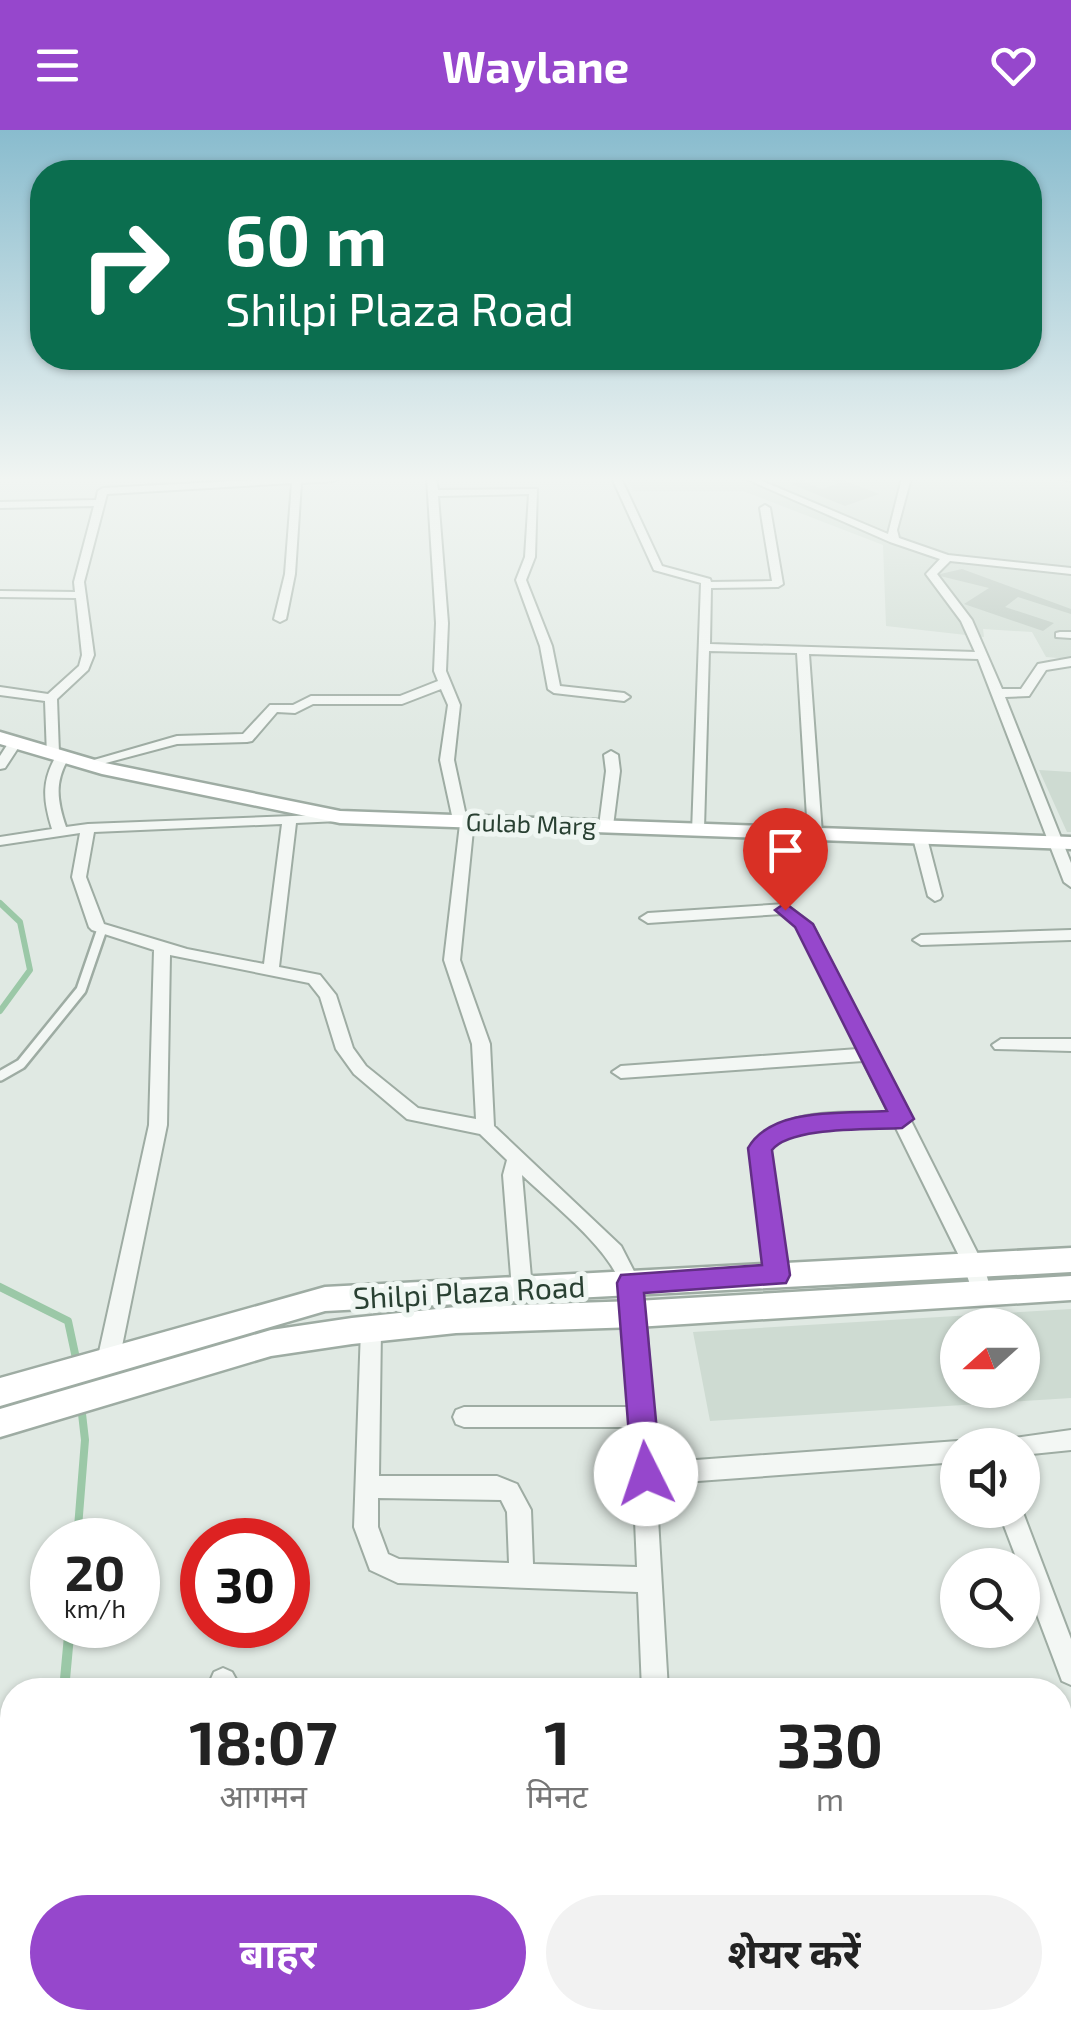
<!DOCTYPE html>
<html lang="hi">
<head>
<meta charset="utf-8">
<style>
  body { margin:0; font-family:"Exo 2","Noto Sans Devanagari",sans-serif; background:#f2f2f2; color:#222; height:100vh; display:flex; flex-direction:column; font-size:38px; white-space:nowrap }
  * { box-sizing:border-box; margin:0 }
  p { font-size:32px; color:#767676 }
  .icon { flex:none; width:55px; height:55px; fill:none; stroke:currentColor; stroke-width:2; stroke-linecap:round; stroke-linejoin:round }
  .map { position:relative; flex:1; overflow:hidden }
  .panel { position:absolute; left:0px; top:1548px; width:1072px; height:352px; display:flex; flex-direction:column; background:#fff; border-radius:40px 40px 0 0; box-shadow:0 2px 8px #0004 }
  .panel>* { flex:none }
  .banner { position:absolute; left:30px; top:30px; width:1012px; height:210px; border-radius:40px; box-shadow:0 2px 8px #0004; background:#0b6e4f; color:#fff; overflow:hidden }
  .needle { width:65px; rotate:249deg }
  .controls { position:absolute; left:940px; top:1178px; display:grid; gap:20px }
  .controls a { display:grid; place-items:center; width:100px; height:100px; border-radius:50%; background:#fff; box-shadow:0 2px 8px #0004; font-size:50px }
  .speed { position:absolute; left:30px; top:1388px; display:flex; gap:20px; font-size:50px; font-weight:700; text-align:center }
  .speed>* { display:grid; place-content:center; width:130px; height:130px; border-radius:50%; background:#fff; box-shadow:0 2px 8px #0004; line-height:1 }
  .speed small { font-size:25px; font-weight:400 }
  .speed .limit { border:15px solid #d22; background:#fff; color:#111 }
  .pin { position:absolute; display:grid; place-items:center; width:85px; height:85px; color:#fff; margin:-102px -42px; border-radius:50% 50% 50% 0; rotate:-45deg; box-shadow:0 0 10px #0007 }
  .pin .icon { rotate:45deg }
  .me { position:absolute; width:110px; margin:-55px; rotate:356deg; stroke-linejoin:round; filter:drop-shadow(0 0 8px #0008) }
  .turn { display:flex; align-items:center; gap:35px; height:210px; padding:0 30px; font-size:45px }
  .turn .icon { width:130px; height:130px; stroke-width:2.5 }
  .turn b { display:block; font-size:70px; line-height:85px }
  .eta { display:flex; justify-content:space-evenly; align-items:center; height:170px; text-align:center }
  .eta b { font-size:60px; font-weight:700; line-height:70px }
  .cta { display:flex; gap:20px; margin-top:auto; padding:20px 30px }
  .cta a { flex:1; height:115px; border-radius:60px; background:#9647cc; color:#fff; font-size:40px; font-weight:700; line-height:115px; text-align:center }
  .cta a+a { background:#f2f2f2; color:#222 }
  header { display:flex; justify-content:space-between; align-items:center; height:130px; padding:0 30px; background:#9647cc; color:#fff; font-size:45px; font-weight:700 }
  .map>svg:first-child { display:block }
</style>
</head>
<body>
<header><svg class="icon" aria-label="menu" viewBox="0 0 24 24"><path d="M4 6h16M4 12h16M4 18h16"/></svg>Waylane<svg class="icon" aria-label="heart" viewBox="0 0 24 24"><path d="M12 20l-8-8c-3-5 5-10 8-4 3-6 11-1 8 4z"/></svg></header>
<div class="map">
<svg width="1071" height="1899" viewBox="0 0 1071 1899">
  <rect width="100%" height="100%" fill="#e0e9e3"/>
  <path fill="#cedbd2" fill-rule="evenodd" d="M626,348H1071V529L1046,527L1032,502L983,499L984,507L886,496L883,415L743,361H633Z
    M1039,640L1071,642V702H1067Z
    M1071,1179V1268L710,1291L693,1202ZM958,1195H1022V1260H958Z"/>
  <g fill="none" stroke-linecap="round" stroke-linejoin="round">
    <path stroke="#9bc8a7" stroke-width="6" d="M0,773L20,792L30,840L0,881"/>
    <path stroke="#9bc8a7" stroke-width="8" d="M0,1157L68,1191L77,1233
      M77,1410L85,1310L81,1275"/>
    <path stroke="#9bc8a7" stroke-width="10" d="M64,1560L70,1495
      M0,1846L12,1824"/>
  </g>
  <path fill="#b7c5bc" d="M825,348H838L879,364L845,376L791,354L801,350L822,359L839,353Z
    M962,439L1071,479V484L1018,467L1005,477L1054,493L1043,501L964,474L989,458L936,445Z
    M1071,1862V1899H890L940,1888H1060V1864Z"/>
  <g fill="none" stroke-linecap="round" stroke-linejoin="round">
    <g stroke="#9eaca3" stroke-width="14">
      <path id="lane" d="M0,946L21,934L81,860L102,799"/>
    </g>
    <g stroke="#9eaca3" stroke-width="4">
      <path id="street" d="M293,348H339L334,351L301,353L295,444L286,489L280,492L274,489L285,444L292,353L107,364L84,452L94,525L88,540L57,569L59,623L57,626H47L45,571L0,565V557L48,564L79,536L82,525L76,468L0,467V461L75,462L74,452L94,376L0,378V372L96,370L98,361L103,358Z
        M427,348H436L438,360L537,359L535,427L526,450L552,516L560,556L624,563L630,567L624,571L554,563L548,559L540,516L516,450L525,427L529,364L438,366L448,493L446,541L460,575L454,630L466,686L474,690L460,830L490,914L494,996L621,1116L640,1153L646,1184L655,1333L958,1311L967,1315H958V1332L656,1354L668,1560H642L638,1462L398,1453L370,1440L354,1397L361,1199L364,1193L371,1190L378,1193L381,1199L379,1346H497L517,1354L531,1380L533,1434L637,1437L631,1297H464L456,1294L453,1287L456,1280L464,1277H630C628,1238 633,1191 620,1153C608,1117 550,1072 522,1045L532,1159L529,1165L522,1168L515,1165L512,1159L503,1045L507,1030L480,1004L407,989L354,944L336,919L320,867L309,853L170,825L167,995L119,1231L116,1238L108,1240L100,1238L97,1231L149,995L154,820L92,800L89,797L72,747L80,703L0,715V707L52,699C43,670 41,650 58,623L63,622L70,626C54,651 57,670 66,697L88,694L344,684V690L339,691L296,693L279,837L320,845L336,865L353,918L366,936L418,978L476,989L472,914L444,830L460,694L453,690L440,630L448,575L441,559L402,574H313L295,583L277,582L252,611L247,612L177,614L87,638L80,634L177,606L243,604L270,575H293L311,566H400L438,551L434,541L436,493ZM282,694L264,834L187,819L104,794L86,747L94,702ZM378,1368L501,1370L507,1382L509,1433L399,1429L388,1424L378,1397Z
        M612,348H621L662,436L710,449L711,452L772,451L760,378L765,375L770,378L783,454L778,457L711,458L710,514L975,522L961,491L926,444L940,429L890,412L744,348H755L888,404L902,348H911L897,400L899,408L948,425L1071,438V444L950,431L937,444L972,490L1002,559H1021L1038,534L1071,528V536L1046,540L1029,566L1005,567L1071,733V757L1064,752L978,529L809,524L822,704L815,708L808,704L797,523L709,521L704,699L697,703L692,702L701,453L654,440Z
        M1058,348H1071V351Z
        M1060,502H1071V508L1056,507V503Z
        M16,608L22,612L5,638L0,639V626L11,609Z
        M611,621L618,625L620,641L613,696L606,700L599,696L606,641L604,625Z
        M920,704L927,708L942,766L940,769L935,771L928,766L913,708Z
        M785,774L812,794L983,1134L992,1163L989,1169L982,1172L975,1169L963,1134L895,996C853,997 802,989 769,1020L786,1145L783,1151L776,1153L769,1151L751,1018C780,976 844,983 889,983L863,931L621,948L612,942L621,936L858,919L798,797L782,784L648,793L640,788L648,783Z
        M1071,800V810L921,815L913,810L921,805Z
        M1001,909H1071V921L995,919L992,915Z
        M1071,1300V1320L1022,1325V1315H1011L1014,1308Z
        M998,1380H1022L1071,1509V1555L1062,1551L1022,1445V1435H1019Z
        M223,1538L232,1542L242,1560H214L210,1551L214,1542Z
        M1071,1789V1819L1060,1820V1790Z
        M449,1888H479L481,1899H451Z
        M653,1888H683V1899H653Z"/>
    </g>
    <g stroke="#9eaca3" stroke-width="5">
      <path id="secondary" d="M0,602L105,633L340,681L1071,707V719L340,693L102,644L0,614Z
        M1071,1118V1142L325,1181L0,1276V1248L325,1157Z
        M1071,1146V1170L636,1197L456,1203L352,1214L271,1226L0,1307V1279L271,1200L352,1188L456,1177L636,1171Z"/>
    </g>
    <use href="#lane" stroke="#f3f7f4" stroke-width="9"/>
    <use href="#street" fill="#f3f7f4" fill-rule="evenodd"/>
    <use href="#secondary" fill="#fff" fill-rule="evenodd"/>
  </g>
  <linearGradient id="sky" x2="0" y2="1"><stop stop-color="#89bcce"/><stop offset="0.57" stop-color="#f1f5f2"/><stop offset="1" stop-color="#f1f5f2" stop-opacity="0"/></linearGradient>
  <rect width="1071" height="613" fill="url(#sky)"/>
  <path fill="#9647cc" stroke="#622e85" stroke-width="2.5" d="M785,773L813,794L914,989L902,998C872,1000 790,996 772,1020L790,1145L786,1153L644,1163L661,1344L657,1353L646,1357L636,1353L632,1344L617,1153L621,1145L762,1135L748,1018C772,976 844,984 887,981L795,797L775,780Z"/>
  <g text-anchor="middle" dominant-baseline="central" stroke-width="10" stroke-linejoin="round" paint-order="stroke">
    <g font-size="25" fill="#294032" stroke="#eff6f2">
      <text transform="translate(531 693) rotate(2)">Gulab Marg</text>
    </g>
    <g font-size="30" fill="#294032" stroke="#eff6f2">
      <text transform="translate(469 1161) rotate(-3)">Shilpi Plaza Road</text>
    </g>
  </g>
</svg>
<div class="controls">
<a><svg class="needle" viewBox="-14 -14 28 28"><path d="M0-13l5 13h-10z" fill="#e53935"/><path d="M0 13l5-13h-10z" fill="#767676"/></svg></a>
<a><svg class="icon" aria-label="sound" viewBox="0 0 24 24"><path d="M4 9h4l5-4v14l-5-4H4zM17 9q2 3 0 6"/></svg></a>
<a><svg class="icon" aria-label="search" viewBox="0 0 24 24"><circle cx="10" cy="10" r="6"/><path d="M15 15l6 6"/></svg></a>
</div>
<div class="speed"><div>20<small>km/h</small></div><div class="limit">30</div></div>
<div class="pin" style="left:785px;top:780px;background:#d93025"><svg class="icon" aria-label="arrive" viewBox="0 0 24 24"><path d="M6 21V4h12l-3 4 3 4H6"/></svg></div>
<svg class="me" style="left:646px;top:1344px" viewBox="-20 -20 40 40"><circle r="19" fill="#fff"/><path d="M0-13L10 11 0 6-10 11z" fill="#9647cc"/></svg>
<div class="banner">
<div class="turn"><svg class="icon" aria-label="right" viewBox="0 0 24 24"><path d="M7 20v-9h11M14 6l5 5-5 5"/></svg><div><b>60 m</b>Shilpi Plaza Road</div></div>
</div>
<section class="panel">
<div class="eta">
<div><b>18:07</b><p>आगमन</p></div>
<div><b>1</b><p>मिनट</p></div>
<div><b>330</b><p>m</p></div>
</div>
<div class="cta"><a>बाहर</a><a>शेयर करें</a></div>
</section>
</div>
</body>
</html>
